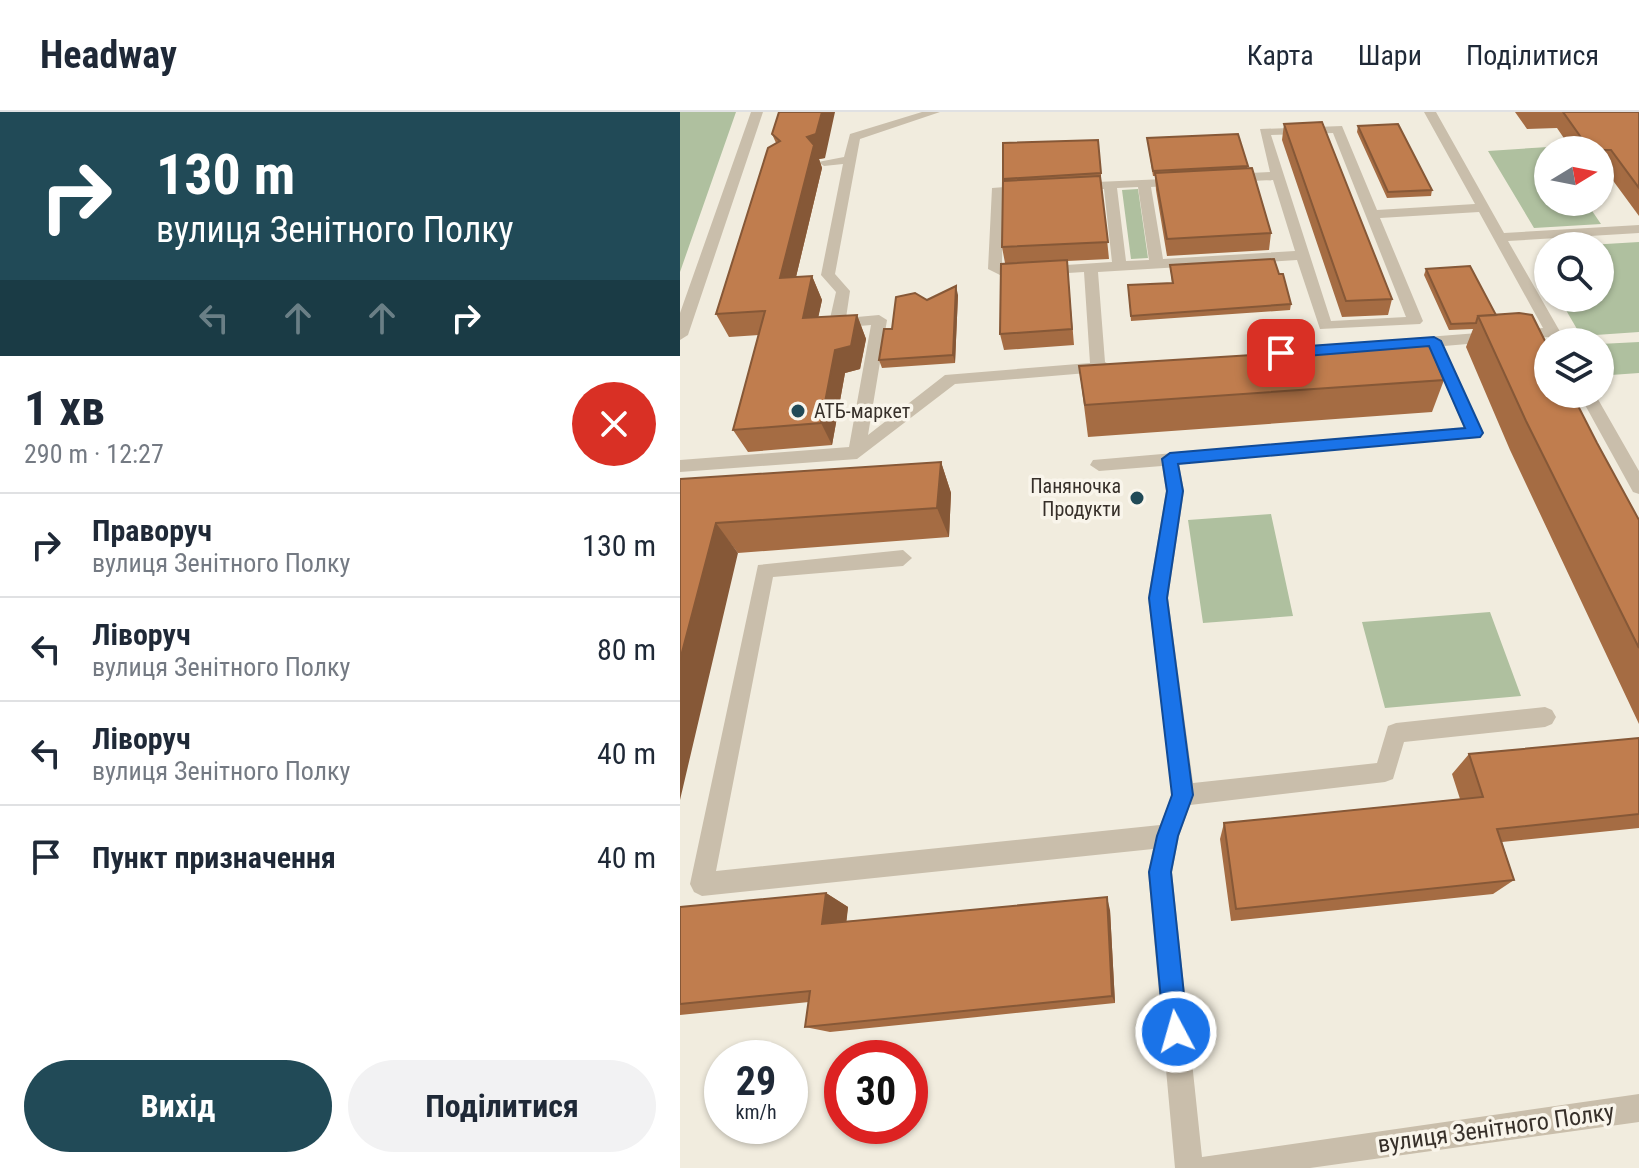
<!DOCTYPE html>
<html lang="uk">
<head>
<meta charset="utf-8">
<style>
  body { margin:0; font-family:"Roboto Condensed",sans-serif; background:#f2f2f3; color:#1f2937; height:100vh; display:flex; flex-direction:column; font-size:30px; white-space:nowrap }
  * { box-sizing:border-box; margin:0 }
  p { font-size:26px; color:#747a83 }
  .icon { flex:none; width:44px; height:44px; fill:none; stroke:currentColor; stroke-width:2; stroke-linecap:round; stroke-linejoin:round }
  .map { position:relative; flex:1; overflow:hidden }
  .sheet { display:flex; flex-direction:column; background:#fff; width:680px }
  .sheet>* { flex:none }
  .guide { background:#214a57; color:#fff; overflow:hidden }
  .needle { width:52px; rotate:80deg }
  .fabs { position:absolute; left:854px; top:24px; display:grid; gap:16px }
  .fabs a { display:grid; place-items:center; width:80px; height:80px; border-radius:50%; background:#fff; box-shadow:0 2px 6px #0004; font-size:40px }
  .speed { position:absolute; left:24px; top:928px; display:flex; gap:16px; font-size:40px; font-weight:700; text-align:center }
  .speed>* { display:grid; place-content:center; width:104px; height:104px; border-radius:50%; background:#fff; box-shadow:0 2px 6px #0004; line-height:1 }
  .speed small { font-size:20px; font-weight:400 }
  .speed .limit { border:12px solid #d22; background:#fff; color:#111 }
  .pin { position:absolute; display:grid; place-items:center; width:68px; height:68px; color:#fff; margin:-34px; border-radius:16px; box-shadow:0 4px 12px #0006 }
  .me { position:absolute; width:88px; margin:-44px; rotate:354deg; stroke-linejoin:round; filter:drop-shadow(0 0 6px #0008) }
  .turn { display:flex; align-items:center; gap:28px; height:168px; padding:0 24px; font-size:36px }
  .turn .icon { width:104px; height:104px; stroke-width:2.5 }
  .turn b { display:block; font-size:56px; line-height:68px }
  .lanes { display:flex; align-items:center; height:76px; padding:0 24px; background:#0003; justify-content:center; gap:40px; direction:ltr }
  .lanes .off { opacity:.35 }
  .round { display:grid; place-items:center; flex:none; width:84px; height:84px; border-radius:42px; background:#f2f2f3 }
  .head { display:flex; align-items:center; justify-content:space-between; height:136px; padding:0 24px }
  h1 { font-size:48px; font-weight:700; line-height:60px }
  .button { display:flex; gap:16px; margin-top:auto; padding:16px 24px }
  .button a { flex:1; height:92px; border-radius:48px; background:#214a57; color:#fff; font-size:32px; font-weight:700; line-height:92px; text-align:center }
  .button a+a { background:#f2f2f3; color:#1f2937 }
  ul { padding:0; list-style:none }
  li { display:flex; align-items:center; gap:24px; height:104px; padding:0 24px; border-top:2px solid #e0e1e3 }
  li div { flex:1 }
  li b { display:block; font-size:30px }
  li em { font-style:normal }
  header { display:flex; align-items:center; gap:48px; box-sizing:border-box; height:112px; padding:0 40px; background:#fff; border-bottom:2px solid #e0e1e3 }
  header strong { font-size:38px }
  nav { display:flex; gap:44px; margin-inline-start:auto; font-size:28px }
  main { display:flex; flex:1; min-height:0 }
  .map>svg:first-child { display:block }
</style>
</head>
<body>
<header>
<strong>Headway</strong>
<nav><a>Карта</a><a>Шари</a><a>Поділитися</a></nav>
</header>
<main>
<section class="sheet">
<div class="guide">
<div class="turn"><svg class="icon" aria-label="right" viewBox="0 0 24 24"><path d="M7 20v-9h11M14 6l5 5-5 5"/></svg><div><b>130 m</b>вулиця Зенітного Полку</div></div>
<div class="lanes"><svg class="icon off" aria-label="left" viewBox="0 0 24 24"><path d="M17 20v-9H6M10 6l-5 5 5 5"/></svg><svg class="icon off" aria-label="ahead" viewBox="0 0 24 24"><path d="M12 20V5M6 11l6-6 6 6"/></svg><svg class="icon off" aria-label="ahead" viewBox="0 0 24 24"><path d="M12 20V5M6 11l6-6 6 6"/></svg><svg class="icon" aria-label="right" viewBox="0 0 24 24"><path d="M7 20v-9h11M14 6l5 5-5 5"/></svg></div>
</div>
<div class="head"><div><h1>1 хв</h1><p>290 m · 12:27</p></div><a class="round" style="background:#d93025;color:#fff"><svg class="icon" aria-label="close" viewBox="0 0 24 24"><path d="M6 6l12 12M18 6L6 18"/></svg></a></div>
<ul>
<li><svg class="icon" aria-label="right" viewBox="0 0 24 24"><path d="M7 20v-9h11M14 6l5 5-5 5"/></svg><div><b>Праворуч</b><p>вулиця Зенітного Полку</p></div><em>130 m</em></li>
<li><svg class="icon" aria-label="left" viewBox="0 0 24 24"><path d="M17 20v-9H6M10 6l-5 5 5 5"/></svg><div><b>Ліворуч</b><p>вулиця Зенітного Полку</p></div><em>80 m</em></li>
<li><svg class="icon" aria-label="left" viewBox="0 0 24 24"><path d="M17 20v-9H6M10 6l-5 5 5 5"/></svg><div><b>Ліворуч</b><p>вулиця Зенітного Полку</p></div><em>40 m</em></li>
<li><svg class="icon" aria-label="arrive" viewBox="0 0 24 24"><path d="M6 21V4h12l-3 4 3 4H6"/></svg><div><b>Пункт призначення</b></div><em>40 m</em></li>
</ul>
<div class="button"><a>Вихід</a><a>Поділитися</a></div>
</section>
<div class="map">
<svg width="959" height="1056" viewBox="0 0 959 1056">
  <rect width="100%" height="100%" fill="#f1ecde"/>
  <path fill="#afc09f" d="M0,0H56L0,160Z
    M868,35V90H906L921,112L854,116L808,39Z
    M458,77L468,146L451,147L442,78Z
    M959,130V220L901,224L879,186H920V134H892Z
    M959,230V261L931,263L920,243V232Z
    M591,402L613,504L523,511L508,408Z
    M810,500L841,584L705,596L682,510Z"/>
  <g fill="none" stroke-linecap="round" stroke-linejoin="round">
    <path fill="#c9beab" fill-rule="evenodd" d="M71,0H83L8,223L0,228V201Z
      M242,0H260L180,27L155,162L170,179L166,206L199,203L207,208L188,323L265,263L410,251L404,160L324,165L308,157L312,76L350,73L356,77L350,81L323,83L322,155L326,157L432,150L424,77L389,78V72L394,71L507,66L508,69L502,73L471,75L483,147L615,139L593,68L550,70L544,66L550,62L590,60L580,17L662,14L697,98L795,92L744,0H756L824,121L959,113V121L828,129L886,230H870L868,225L764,234L803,321L801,325L499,352L504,379L488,486L513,671L697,651L708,614L716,611L865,595L872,598L876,605L872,612L865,615L724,630L713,667L705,670L510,693L499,724L492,760L522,1045L959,982V1010L630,1056H495L468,760L473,737L22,784L14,780L10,772L78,453L223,438L232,446L223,454L93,465L36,759L480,713L492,683L468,486L486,379L482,354L419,359L410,353L413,348L784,316L749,235L581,248L573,243L581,238L863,216L799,100L700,106L743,209L740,212L640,217L617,148L418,160L425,250L433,255L431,259L275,272L177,347L0,360V348L169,335L191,213L157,216L149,211L156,180L141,163L163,52L144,54L138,50L164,45L170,22ZM653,21L726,205L651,209L591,23ZM458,75L469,148L446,149L437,76Z
      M899,282H915L959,359V382L953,380Z"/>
  </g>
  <path fill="#a56c43" d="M835,0H959V104L923,55H920V38H892L877,16L847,17Z
    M604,12L712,187L708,203L662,205L602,28Z
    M678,14L752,78L751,84L707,86L677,20Z
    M92,22L145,46L139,47L142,56L116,165L132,164L142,188L138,205L177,203L186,227L180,257L165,261L152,333L68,340L53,318L79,223L49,225L36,202L96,31Z
    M467,26L568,54L567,56L591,121L589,138L487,144L476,78L475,64H473Z
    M323,31L421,61V67L429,147L387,149L394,233L324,238L320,222L325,151L322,135Z
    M490,153L599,162L611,192L610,198L451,209L448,173L492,171Z
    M746,157L816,203L917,331L959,408V612L830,338L786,235L793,217L769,218L744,163Z
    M278,183L275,251L202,256L199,248L212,217L247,188Z
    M399,254L764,268L752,300L408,325Z
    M261,350L271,381L269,425L58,441L0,367Z
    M959,626V716L822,730L834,768L813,782L551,809L540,727L544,711L780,687L772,662L789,642Z
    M146,781L168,795L166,809L430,798L435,891L150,920L125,915L129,890L0,903V795Z"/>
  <path fill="#865837" d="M142,0H155L145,46L139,47L142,56L110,190L100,166L127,25Z
    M132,164L142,188L133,230L123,206Z
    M276,174L278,183L275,251L273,243Z
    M177,203L186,227L180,257L165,261L152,333L141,311L155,238Z
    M261,350L271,381L269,425L257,396Z
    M36,411L58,441L0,688V548Z
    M146,781L168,795L165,824L142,812Z
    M427,785L430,798L435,891L432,884Z"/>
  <path fill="#c07d4e" stroke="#865837" stroke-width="2" d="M99,0H142L136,22L127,25L134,33L100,166L132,164L123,206L177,203L171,234L155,238L141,311L53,318L85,199L36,202L88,36L100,29L92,22Z
    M883,0H959V76L931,38H910Z
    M642,10L712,187L666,189L604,12Z
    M718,12L752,78L708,80L678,14Z
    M558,22L568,54L473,59L467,26Z
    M418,28L421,61L323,67V31Z
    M572,56L591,121L487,127L475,61Z
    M420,64L428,130L322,135L323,69Z
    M594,147L599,162H603L611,192L451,204L448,173L493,171L490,153Z
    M387,148L392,217L320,222L321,152Z
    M790,154L816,203L798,204L796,211L771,212L746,157Z
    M276,174L273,243L199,248L204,217H212L216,185L235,181L247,188Z
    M839,201L852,203L868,235V282H892L917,331L959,408V536L846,309L798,204Z
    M749,232L764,268L405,293L399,254Z
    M261,350L257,396L36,411L0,548V367Z
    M959,626V702L817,717L834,768L556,797L544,711L803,685L789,642Z
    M146,781L142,812L427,785L432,884L125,915L130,879L0,892V795Z"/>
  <path fill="#1a73e8" stroke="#114b97" stroke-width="2" d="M754,225L761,229L803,321L800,325L498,352L503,379L487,486L513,683L498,724L491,760L508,920L504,929L496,932L488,929L484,920L469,760L477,724L492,683L469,486L487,379L482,347L490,341L785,316L749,234L601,246L594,241L601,236Z"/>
  <g fill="#214a57" stroke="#f9f5eb" stroke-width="3">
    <circle cx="118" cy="299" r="8"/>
    <circle cx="457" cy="386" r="8"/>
  </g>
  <g text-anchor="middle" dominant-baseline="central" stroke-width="7" stroke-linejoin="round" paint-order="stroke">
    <g font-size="20" fill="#37302a" stroke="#f9f5eb" text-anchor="start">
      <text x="134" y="299">АТБ-маркет</text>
      <text x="441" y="374" text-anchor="end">Паняночка<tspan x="441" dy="23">Продукти</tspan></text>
    </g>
    <g font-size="24" fill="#37302a" stroke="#f9f5eb">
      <text transform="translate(816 1016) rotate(-8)">вулиця Зенітного Полку</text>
    </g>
  </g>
</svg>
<div class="fabs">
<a><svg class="needle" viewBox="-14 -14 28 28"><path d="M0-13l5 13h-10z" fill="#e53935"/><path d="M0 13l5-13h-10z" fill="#747a83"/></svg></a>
<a><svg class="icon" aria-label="search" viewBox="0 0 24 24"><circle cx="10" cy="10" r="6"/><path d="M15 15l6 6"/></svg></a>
<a><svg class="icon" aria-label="layers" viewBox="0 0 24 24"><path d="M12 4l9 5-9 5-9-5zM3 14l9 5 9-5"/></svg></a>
</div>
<div class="speed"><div>29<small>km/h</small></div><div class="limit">30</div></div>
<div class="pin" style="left:601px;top:241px;background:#d93025"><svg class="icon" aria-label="arrive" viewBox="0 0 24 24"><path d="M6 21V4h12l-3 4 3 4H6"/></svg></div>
<svg class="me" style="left:496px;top:920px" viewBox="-20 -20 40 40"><circle r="17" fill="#1a73e8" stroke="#fff" stroke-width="3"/><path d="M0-11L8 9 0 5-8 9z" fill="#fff"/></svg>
</div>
</main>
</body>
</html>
